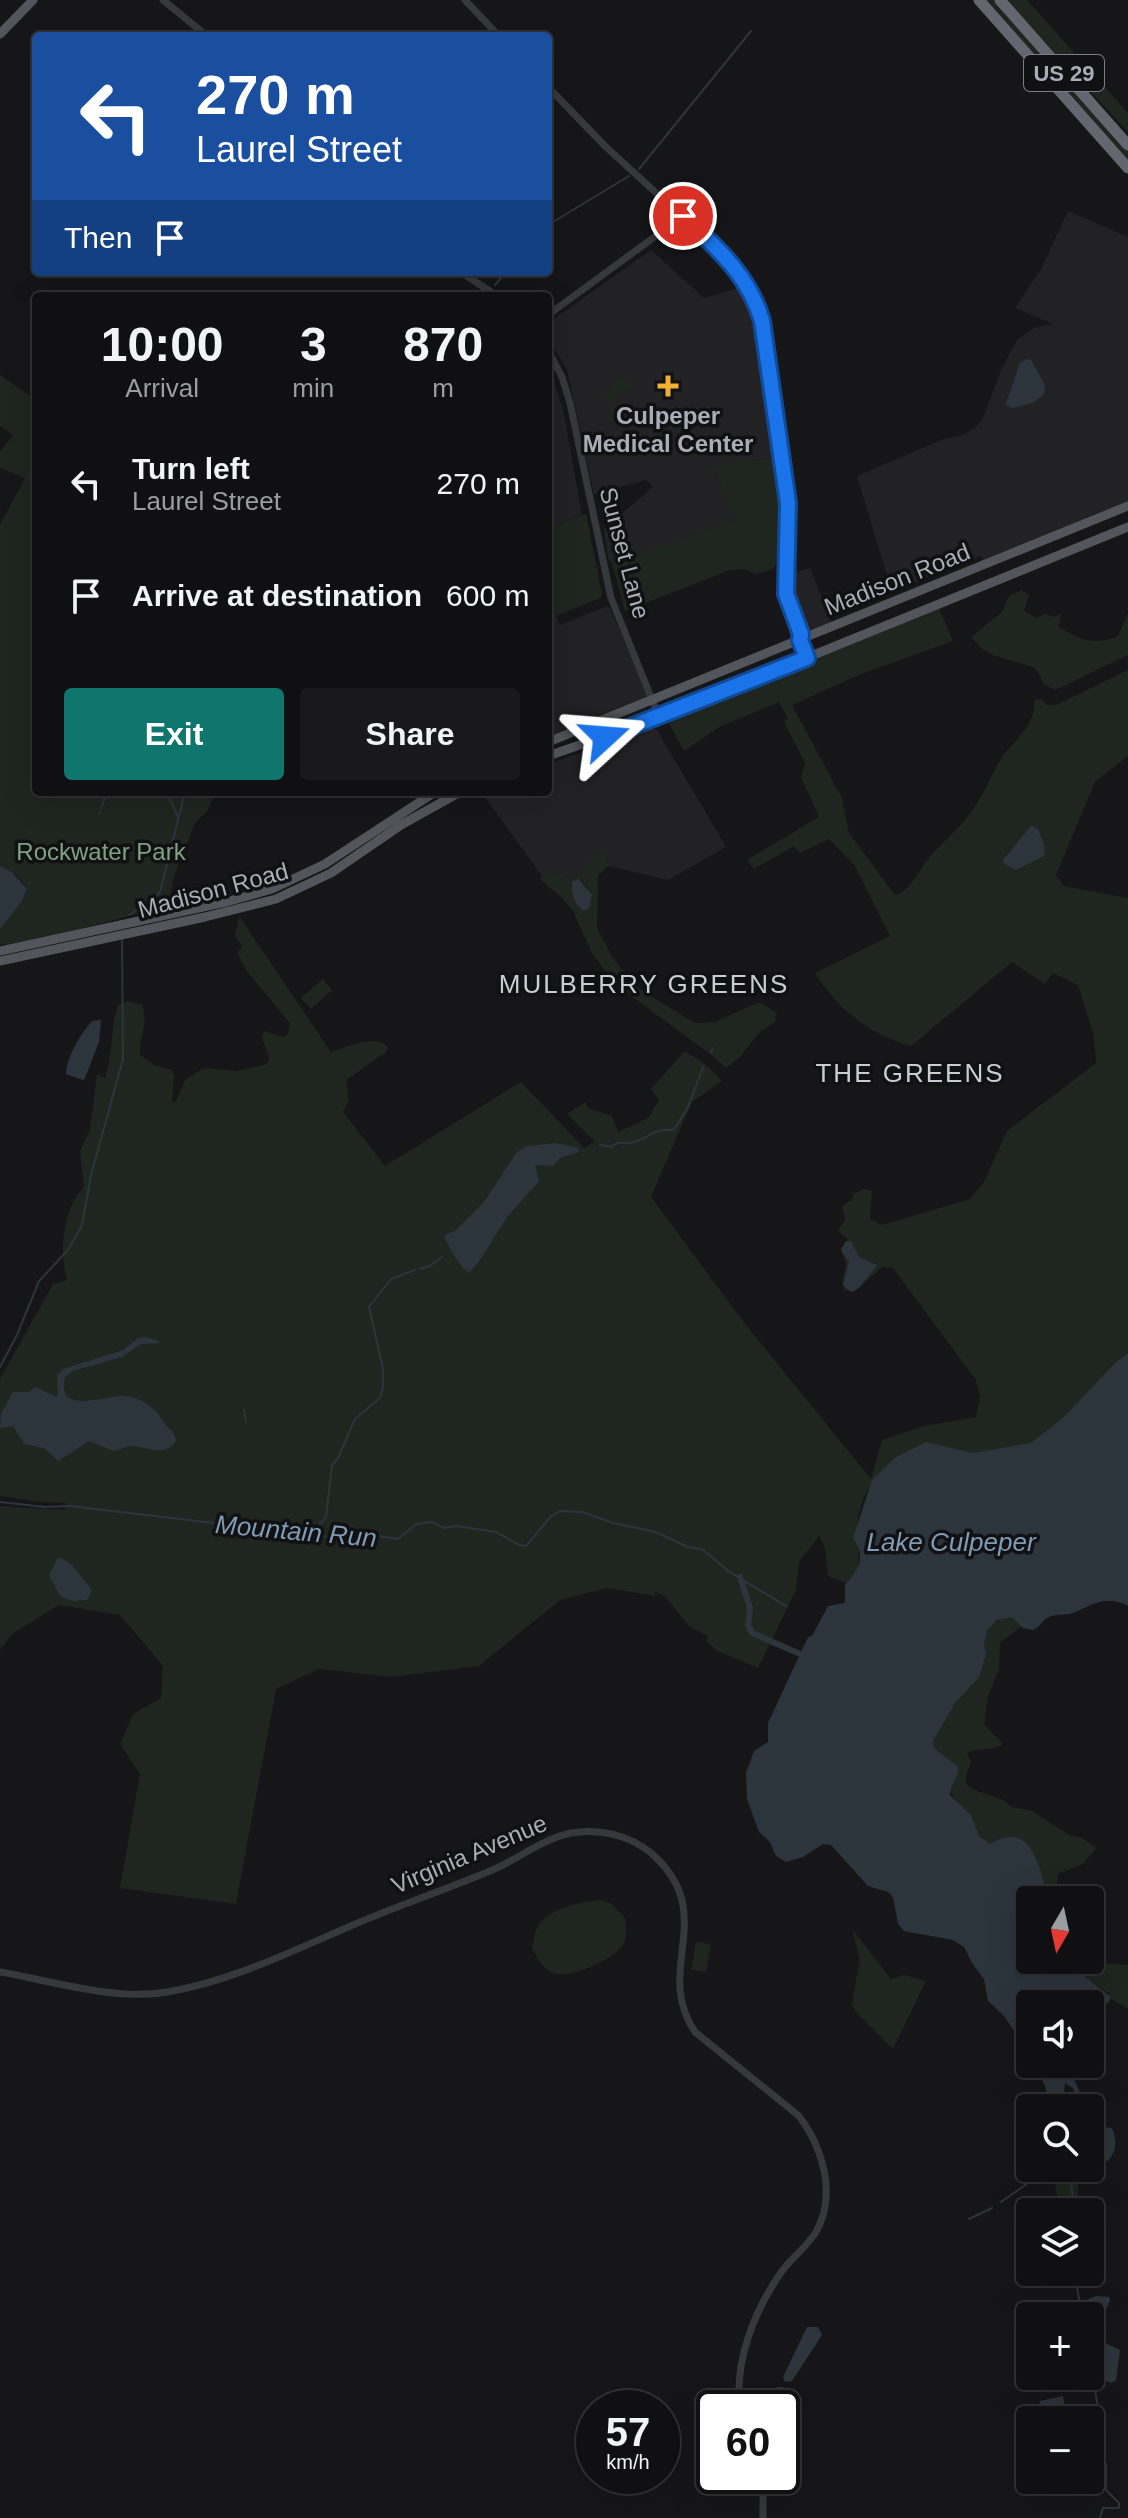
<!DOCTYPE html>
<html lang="en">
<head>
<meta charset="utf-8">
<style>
  body { margin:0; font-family:Helvetica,sans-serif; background:#19191b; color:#f1f3f6; height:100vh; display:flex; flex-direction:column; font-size:30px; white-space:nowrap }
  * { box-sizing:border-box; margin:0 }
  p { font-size:26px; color:#9c9d9f }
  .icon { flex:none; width:44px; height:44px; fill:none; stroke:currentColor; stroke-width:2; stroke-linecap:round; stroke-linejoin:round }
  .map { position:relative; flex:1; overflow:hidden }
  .details { position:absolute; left:32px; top:292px; width:520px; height:504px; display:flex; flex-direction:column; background:#101012; border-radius:8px; box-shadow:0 8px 32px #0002,0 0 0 2px #303032 }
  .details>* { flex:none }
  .top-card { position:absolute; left:32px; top:32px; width:520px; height:244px; border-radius:8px; box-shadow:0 8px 32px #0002,0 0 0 2px #303032; background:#1a4fa0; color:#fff; overflow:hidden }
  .needle { width:52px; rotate:189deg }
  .tools { position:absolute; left:1016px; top:1886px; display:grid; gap:16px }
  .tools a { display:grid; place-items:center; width:88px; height:88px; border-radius:8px; background:#101012; box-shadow:0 8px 32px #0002,0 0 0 2px #303032; font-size:40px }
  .speed { position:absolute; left:576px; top:2390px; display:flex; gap:16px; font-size:40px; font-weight:700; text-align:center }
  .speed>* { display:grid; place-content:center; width:104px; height:104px; border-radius:50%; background:#101012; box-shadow:0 8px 32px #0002,0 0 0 2px #303032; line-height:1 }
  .speed small { font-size:20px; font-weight:400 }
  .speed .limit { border:4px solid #111; border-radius:12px; background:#fff; color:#111 }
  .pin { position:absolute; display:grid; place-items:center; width:68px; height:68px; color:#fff; margin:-34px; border:4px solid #fff; border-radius:50%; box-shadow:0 2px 8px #0007 }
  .me { position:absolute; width:88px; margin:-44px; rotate:71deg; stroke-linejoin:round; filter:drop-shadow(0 0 6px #0008) }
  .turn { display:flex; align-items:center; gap:28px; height:168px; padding:0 32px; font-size:36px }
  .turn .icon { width:104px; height:104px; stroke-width:2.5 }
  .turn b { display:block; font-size:56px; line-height:68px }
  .then { display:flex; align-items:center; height:76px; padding:0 32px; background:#0003; gap:16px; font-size:30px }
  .eta { display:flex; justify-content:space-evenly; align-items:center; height:136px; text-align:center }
  .eta b { font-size:48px; font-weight:600; line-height:56px }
  .action { display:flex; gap:16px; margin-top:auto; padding:16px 32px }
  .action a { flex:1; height:92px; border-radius:8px; background:#0f766e; color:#fff; font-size:32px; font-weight:600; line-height:92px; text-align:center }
  .action a+a { background:#19191b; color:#f1f3f6 }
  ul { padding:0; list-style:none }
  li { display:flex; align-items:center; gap:24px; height:112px; padding:0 32px }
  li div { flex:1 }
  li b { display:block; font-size:30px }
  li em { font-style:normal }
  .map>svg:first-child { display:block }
</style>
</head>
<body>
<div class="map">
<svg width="1128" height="2518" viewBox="0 0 1128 2518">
  <rect width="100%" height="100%" fill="#161618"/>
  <path fill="#222225" d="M1068,211L1128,237V501L983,562L981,556H979L892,592L857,476L944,439L963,435L976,427L983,418L1002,368L1017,340L1034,328L1053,324L1015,308L1041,269Z
    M651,250L704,298L742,287L759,350L774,458L735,461L713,468L736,519L612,563L608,559L604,529L653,487L646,480L594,494L567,370L548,338V323Z
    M548,362L564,414L582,515L548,527Z
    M810,568L832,623L814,629L803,627L798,620L789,577L792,573Z
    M548,596L560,625L607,606L610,608L647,694L646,699L548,736Z
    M650,728L657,730L726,847L668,880L609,866L604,852L586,873L570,879L557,871L542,876L481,792H548V764Z"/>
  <path fill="#1e261f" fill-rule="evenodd" d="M985,0H995L1128,150V162Z
    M1005,0H1027L1128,113V132Z
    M0,375L36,400V792H216L207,811L195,823L173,879L169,905L59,935L7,946L6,944L0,945V929L27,892C24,880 12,870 0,866V525L25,478L0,468V452L13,435L0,426Z
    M622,375L634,384L629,391L616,394L617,400L606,405L603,397L617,378L619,379Z
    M774,458L783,515L779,561L772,569L757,574L744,569L730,570L625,611L612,563L735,519L713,467L734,461Z
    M586,514L602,594L600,598L556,616L548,596V527Z
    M1022,590L1029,595L1024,611L1037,618L1045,614L1054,617L1061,613L1059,627C1080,640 1094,646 1118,636L1128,613V655L1055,690L1044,684L1035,668L993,655L982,649L971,637L1001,613L1009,596Z
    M939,608L953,641L861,674L792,705L842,798L849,833L895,895C909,893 919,870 928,859C943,841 961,828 974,808C986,791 993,769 1005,753C1018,736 1036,724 1034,700L1042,699L1047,705H1056L1128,670V756L1095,782L1056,875L1064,886L1128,898V1352L1037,1446L987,1457H896C884,1471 872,1479 865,1495C859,1509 855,1530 857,1544C860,1562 860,1571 846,1583L828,1576L825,1548L819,1536L799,1562L796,1590L758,1668L717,1651L706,1641L708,1636L689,1626L665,1596L655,1592V1596L607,1588L560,1600L479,1666L392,1677L319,1669L276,1689L236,1904L120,1888L140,1774L120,1744L133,1714L161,1698L163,1666L120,1615L59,1605L12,1634L0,1650V1506L64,1510L66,1503L39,1502L0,1496V1379L53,1284L67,1280C59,1250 62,1210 84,1187L80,1151L90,1129L97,1074L105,1078C113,1053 110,1030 118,1005L127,1001L142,1005C149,1023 139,1037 140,1055L154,1065L172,1070L174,1075L172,1103L176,1101L185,1080L204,1068L237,1071L267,1064L269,1058L262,1038L264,1031L283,1037L288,1034L290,1023L246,970L237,952L243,947L235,936L239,916L331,1052C347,1047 373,1034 388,1046L386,1052L346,1080L349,1100L343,1112L385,1166L521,1082L584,1148L595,1142L567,1114L586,1102L588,1108L612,1116L618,1132L648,1118L659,1100L651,1089L685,1051L709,1067L722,1081L692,1102L651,1197L742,1320L871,1479L882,1440L924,1426L976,1417L980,1397L976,1380L893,1268L882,1267L854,1292L845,1290L842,1285L846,1264L841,1250L848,1239L838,1231L845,1220L842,1206L852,1200L853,1194L864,1189L872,1191L870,1219L882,1225L970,1199L984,1182L1007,1131L1096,1063L1094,1036L1078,985L1053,973L1045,984L1012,962L911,1046C869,1034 838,1010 815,973L890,936L855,866L829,839L800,853L794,846L754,869L747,860L819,817L801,777L805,763L784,722L788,719L779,702L719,727L684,751L669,724L683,713Z
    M604,851L609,866L598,875L597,928L614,960L638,988L693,1022L699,1023L715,1022L759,1002L777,1013L775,1022L759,1033L740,1057L726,1068L714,1057L614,983L592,953L573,911L562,898L540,879L542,876L557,871L570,879L585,873L590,857ZM581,880C589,889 594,897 588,909L579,908L571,885Z
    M323,979L332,990L311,1009L301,998Z
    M1010,1614L1024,1624L1000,1643L999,1669L988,1696L984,1724L1003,1744C991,1752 977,1747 967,1753L971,1761L965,1779L968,1786L974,1790L1001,1799L1012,1807L1032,1811L1069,1835L1082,1838L1096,1848L1083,1864L1058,1874L1057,1883L1072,1900H1049L1043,1886L993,1844L988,1845C966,1827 936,1768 932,1740L982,1643L985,1628Z
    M601,1900L612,1904L625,1918C626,1926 627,1936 624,1943C616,1959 574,1977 557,1974C544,1972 537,1958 532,1947C534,1939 535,1929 540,1923C552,1908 583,1901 601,1900Z
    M852,1929L891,1979L904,1975L926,1981L893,2049L855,2011L852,2003L860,1959Z
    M696,1942L711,1944L706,1972L691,1970Z
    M1090,1946L1101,1963L1128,1965V2009L1111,1999L1109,1994L1084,1976L1070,1960H1090Z
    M1058,2168H1077L1079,2212H1067C1054,2193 1054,2191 1058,2168Z"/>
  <path fill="#2c353c" d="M1026,359L1031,360L1045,385L1044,394L1034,402L1013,408L1006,405L1007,400L1020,363Z
    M1031,826L1038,829L1045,848L1044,856L1016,870L1003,863V860Z
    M0,866L12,872L27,889L22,901L0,929Z
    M579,879L592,895L589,908L584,911C574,906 571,892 572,882Z
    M101,1020L99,1042L85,1078L83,1080L66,1074C67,1056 80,1035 92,1021Z
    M556,1143L578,1148L579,1152L560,1158L553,1166L535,1165L539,1181L507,1217L480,1260L469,1273C457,1264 451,1250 444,1237L446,1234L455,1231L484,1202L517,1152L527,1146Z
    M851,1241L859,1257L877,1265L859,1288L851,1292L843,1285L849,1262L841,1250L845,1242Z
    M145,1337L159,1341V1343L141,1344L122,1357L73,1371L65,1377C56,1415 104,1396 122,1396C139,1396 155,1407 163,1421C168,1430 175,1430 176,1441C164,1458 149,1447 133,1446C126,1446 120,1450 113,1451L89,1441L58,1461L44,1448L24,1444L13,1426L0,1428L1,1414L13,1392H28L36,1387L56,1397L58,1394L57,1375L63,1369L123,1350L138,1338Z
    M1128,1353V1606C1106,1594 1092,1605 1073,1613C1065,1616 1055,1613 1047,1618C1041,1622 1040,1627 1033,1630L1023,1628L1012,1617L997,1620L987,1630L984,1645L986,1654L979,1677L955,1703L933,1741L934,1748L958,1767C959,1778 950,1784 950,1795L971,1815L979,1836L990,1844C1034,1817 1040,1874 1049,1900H1030V1960H1070L1084,1976L1111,1997L1109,2002L1099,2007L1090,2022V2004H1030V2054L1004,2016L988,2001L984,1979L972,1963L964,1947L953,1940L904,1931L898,1924L893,1897L888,1892L868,1886L831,1845L823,1844L803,1857L786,1862L776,1856L770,1842L759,1832L747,1799L746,1773L754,1751L768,1742V1723L808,1637L812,1636L828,1606L845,1603V1585C858,1570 867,1558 853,1538L872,1480L896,1457L926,1442L973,1453L1031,1443L1065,1416L1115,1363Z
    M61,1558L72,1565L92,1590L87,1600L74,1601L61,1597L49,1576L57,1559Z
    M1036,2064H1084L1079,2071L1074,2069L1071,2072L1083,2099L1080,2108L1078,2101L1076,2108H1073L1071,2103L1074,2089L1065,2083L1063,2103L1064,2108H1048L1046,2089Z
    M1103,2127L1112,2128C1117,2141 1117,2150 1108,2161L1097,2158L1095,2132Z
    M1097,2296L1109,2297L1110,2300L1099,2328L1092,2330L1088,2299Z
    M807,2327H818L822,2335L792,2381L785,2382L783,2377Z
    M1099,2340L1120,2350L1116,2381L1111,2383L1104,2380Z
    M777,2387H783L787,2392L782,2408H757L754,2400L769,2396Z
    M1063,2396L1067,2420H1037L1040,2401Z"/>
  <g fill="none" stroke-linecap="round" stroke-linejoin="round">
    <path stroke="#2c353c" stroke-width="2" d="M639,169L751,31
      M548,225L629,176
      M495,285L506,272
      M167,792L178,817
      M101,808L107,792
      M99,814L100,812
      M129,915L153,900L160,892L185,792
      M711,1052L713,1048
      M600,1145L611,1147C619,1141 621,1143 629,1143C647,1141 650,1128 674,1130L688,1107L703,1067
      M420,1269L430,1266L442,1257
      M0,1367L17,1335L39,1281L68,1250L82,1225L91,1175L123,1059L122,940
      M244,1410L246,1422
      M0,1502L45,1507L70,1506L349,1539L378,1536L398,1539L416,1524L432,1522L444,1528L456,1526L496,1532L519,1545L526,1546L551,1516L560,1511L582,1512L613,1523L656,1532L688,1547L702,1549L728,1571L786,1606
      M312,1533L326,1517L332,1465L338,1458L355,1419L380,1398L383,1386V1369L369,1307L391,1279L415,1270
      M1070,2168L1074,2212
      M1001,2202L1035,2178L1054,2179L1066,2168
      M969,2219L992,2208
      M1079,2272L1077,2287L1082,2316
      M1090,2359L1099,2414
      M1100,2518L1103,2508H1119V2503L1106,2490V2464L1101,2457L1104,2439"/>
    <path stroke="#2c353c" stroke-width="6" d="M740,1577L750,1608L748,1625L752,1633L807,1657"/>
    <path stroke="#37383d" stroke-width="7" d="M163,0L207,36
      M465,0L499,36
      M548,87L605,146L725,256L744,279L754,298L764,330L784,474L788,518L786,602L794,637L800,640
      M461,272L497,296
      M548,315L683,216
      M548,350L562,377L570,403L611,598L659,717
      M790,604L807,658
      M0,1972C52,1981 116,2001 167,1992C234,1981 298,1948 360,1922C403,1904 447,1889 490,1871C517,1860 542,1839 571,1833C599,1828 629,1835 651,1853C721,1914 652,1969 695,2032L799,2116C823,2148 837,2195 816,2232C806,2248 790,2259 780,2274C754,2312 734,2362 740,2408
      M763,2518V2476"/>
    <path stroke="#53555c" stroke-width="9" d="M0,34L33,0
      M548,742L1128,506
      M548,756L671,713L1128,527
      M0,951L226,902L272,889L325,864L435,792
      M0,961L205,917L276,899L331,873L401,825L460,792"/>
    <path stroke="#63666e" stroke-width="11" d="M979,0L1128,168
      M1000,0L1128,145"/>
  </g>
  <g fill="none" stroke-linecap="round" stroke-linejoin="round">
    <g stroke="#114b97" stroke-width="20">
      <path id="route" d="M605,737L807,658L800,640L801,634L786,594L788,503L762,321C749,275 716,247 683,216"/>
    </g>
    <use href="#route" stroke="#1a73e8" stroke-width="14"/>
  </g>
  <path fill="#f2b134" stroke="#111113" stroke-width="3" d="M664 374h8v8h8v8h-8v8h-8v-8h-8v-8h8z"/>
  <g text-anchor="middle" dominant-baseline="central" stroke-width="7" stroke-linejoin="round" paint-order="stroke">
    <rect fill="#111113" stroke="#7b7e86" stroke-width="2" x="1024" y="55" width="80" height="36" rx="6"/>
    <g font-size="22" font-weight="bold" fill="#a8adb8">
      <text x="1064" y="73">US 29</text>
    </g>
    <g font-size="24" font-weight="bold" fill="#a8adb8" stroke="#111113">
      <text x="668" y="415">Culpeper<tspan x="668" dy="28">Medical Center</tspan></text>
    </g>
    <g font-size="24" fill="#a8adb8" stroke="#111113">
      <text transform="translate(625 553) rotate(75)">Sunset Lane</text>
      <text transform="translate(897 579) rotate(-22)">Madison Road</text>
      <text transform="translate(213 890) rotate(-15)">Madison Road</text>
      <text transform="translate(469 1854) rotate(-23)">Virginia Avenue</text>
    </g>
    <g font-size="24" fill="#7fa381" stroke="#111113">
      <text x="101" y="851">Rockwater Park</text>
    </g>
    <g font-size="26" letter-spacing="2" fill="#c9ccd4" stroke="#111113">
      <text x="644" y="984">MULBERRY GREENS</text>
      <text x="910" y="1073">THE GREENS</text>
    </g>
    <g font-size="26" font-style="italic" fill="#7f9bb3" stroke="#111113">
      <text transform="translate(296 1531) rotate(5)">Mountain Run</text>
      <text x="951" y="1542">Lake Culpeper</text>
    </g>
  </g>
</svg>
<div class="tools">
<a><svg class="needle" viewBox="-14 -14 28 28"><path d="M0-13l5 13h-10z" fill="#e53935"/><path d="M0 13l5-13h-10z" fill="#9c9d9f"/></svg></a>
<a><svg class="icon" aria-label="sound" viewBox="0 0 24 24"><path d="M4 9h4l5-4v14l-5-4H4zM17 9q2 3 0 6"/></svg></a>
<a><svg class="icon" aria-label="search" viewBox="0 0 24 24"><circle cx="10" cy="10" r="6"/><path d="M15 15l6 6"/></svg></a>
<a><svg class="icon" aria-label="layers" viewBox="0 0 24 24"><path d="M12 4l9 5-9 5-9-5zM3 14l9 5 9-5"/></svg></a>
<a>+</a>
<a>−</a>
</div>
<div class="speed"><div>57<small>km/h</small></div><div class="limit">60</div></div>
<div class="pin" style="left:683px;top:216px;background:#d93025"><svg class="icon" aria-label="arrive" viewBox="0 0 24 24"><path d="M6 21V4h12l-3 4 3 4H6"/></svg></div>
<svg class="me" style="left:605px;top:737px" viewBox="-20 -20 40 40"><path d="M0-17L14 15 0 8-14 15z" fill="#1a73e8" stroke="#fff" stroke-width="4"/></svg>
<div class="top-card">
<div class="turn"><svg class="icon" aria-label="left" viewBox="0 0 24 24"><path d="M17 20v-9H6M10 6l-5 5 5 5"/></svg><div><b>270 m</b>Laurel Street</div></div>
<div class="then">Then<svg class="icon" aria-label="arrive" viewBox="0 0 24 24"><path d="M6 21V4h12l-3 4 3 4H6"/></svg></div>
</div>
<section class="details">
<div class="eta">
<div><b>10:00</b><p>Arrival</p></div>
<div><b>3</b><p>min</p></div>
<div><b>870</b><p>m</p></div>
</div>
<ul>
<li><svg class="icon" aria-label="left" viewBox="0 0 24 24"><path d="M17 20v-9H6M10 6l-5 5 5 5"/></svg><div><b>Turn left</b><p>Laurel Street</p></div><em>270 m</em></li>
<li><svg class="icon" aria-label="arrive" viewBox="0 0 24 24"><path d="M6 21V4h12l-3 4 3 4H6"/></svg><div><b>Arrive at destination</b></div><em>600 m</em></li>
</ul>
<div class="action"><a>Exit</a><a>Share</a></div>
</section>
</div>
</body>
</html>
